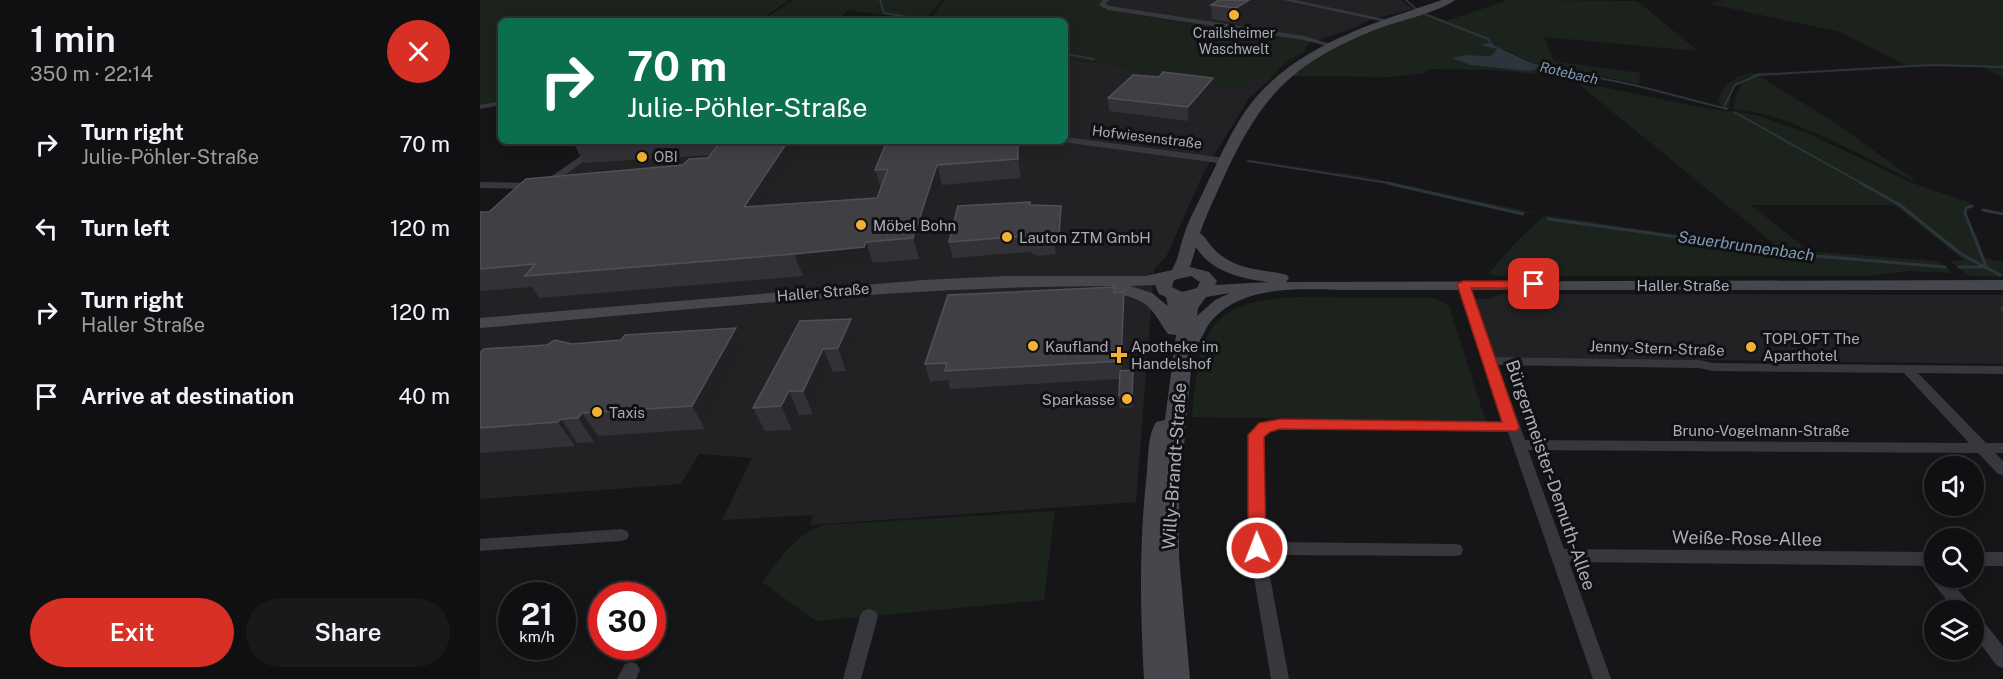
<!DOCTYPE html>
<html lang="en">
<head>
<meta charset="utf-8">
<style>
  body { margin:0; font-family:"Public Sans",sans-serif; background:#19191b; color:#f1f3f6; height:100vh; display:flex; flex-direction:column; font-size:22px; white-space:nowrap }
  * { box-sizing:border-box; margin:0 }
  p { font-size:20px; color:#9c9d9f }
  .icon { flex:none; width:33px; height:33px; fill:none; stroke:currentColor; stroke-width:2; stroke-linecap:round; stroke-linejoin:round }
  .map { position:relative; flex:1; overflow:hidden }
  .sheet { display:flex; flex-direction:column; background:#101012; width:480px }
  .sheet>* { flex:none }
  .hud { position:absolute; left:18px; top:18px; width:570px; height:126px; border-radius:9px; box-shadow:0 3px 15px #0003,0 0 0 2px #303032; background:#0b6e4f; color:#fff; overflow:hidden }
  .controls { position:absolute; left:1444px; top:456px; display:grid; gap:12px }
  .controls a { display:grid; place-items:center; width:60px; height:60px; border-radius:50%; background:#101012; box-shadow:0 3px 15px #0003,0 0 0 2px #303032; font-size:30px }
  .speed { position:absolute; left:18px; top:582px; display:flex; gap:12px; font-size:30px; font-weight:700; text-align:center }
  .speed>* { display:grid; place-content:center; width:78px; height:78px; border-radius:50%; background:#101012; box-shadow:0 3px 15px #0003,0 0 0 2px #303032; line-height:1 }
  .speed small { font-size:15px; font-weight:400 }
  .speed .limit { border:9px solid #d22; background:#fff; color:#111 }
  .pin { position:absolute; display:grid; place-items:center; width:51px; height:51px; color:#fff; margin:-26px; border-radius:12px; box-shadow:0 3px 9px #0006 }
  .me { position:absolute; width:66px; margin:-33px; rotate:359deg; stroke-linejoin:round; filter:drop-shadow(0 0 4px #0008) }
  .turn { display:flex; align-items:center; gap:21px; height:126px; padding:0 30px; font-size:27px }
  .turn .icon { width:78px; height:78px; stroke-width:2.5 }
  .turn b { display:block; font-size:42px; line-height:51px }
  .round { display:grid; place-items:center; flex:none; width:63px; height:63px; border-radius:32px; background:#19191b }
  .headline { display:flex; align-items:center; justify-content:space-between; height:102px; padding:0 30px }
  h1 { font-size:36px; font-weight:600; line-height:45px }
  .action { display:flex; gap:12px; margin-top:auto; padding:12px 30px }
  .action a { flex:1; height:69px; border-radius:36px; background:#d93025; color:#fff; font-size:24px; font-weight:600; line-height:69px; text-align:center }
  .action a+a { background:#19191b; color:#f1f3f6 }
  ul { padding:0; list-style:none }
  li { display:flex; align-items:center; gap:18px; height:84px; padding:0 30px }
  li div { flex:1 }
  li b { display:block; font-size:22px }
  li em { font-style:normal }
  main { display:flex; flex:1; min-height:0 }
  .map>svg:first-child { display:block }
</style>
</head>
<body>
<main>
<section class="sheet">
<div class="headline"><div><h1>1 min</h1><p>350 m · 22:14</p></div><a class="round" style="background:#d93025;color:#fff"><svg class="icon" aria-label="close" viewBox="0 0 24 24"><path d="M6 6l12 12M18 6L6 18"/></svg></a></div>
<ul>
<li><svg class="icon" aria-label="right" viewBox="0 0 24 24"><path d="M7 20v-9h11M14 6l5 5-5 5"/></svg><div><b>Turn right</b><p>Julie-Pöhler-Straße</p></div><em>70 m</em></li>
<li><svg class="icon" aria-label="left" viewBox="0 0 24 24"><path d="M17 20v-9H6M10 6l-5 5 5 5"/></svg><div><b>Turn left</b></div><em>120 m</em></li>
<li><svg class="icon" aria-label="right" viewBox="0 0 24 24"><path d="M7 20v-9h11M14 6l5 5-5 5"/></svg><div><b>Turn right</b><p>Haller Straße</p></div><em>120 m</em></li>
<li><svg class="icon" aria-label="arrive" viewBox="0 0 24 24"><path d="M6 21V4h12l-3 4 3 4H6"/></svg><div><b>Arrive at destination</b></div><em>40 m</em></li>
</ul>
<div class="action"><a>Exit</a><a>Share</a></div>
</section>
<div class="map">
<svg width="1523" height="679" viewBox="0 0 1523 679">
  <rect width="100%" height="100%" fill="#161618"/>
  <path fill="#222225" d="M618,0H921L933,9L889,20L874,28L829,43L616,8L614,3Z
    M585,60L792,78L769,98L724,172L686,257L674,269L656,502L330,525L333,515L242,520L272,458L219,454L201,484L0,499V227L123,141H585Z
    M1020,294L1523,295V364L1015,357L992,299H1008Z"/>
  <path fill="#1c231d" fill-rule="evenodd" d="M0,0H309L278,21H21V102L0,106Z
    M313,0H462L445,20L368,10L357,21H282Z
    M465,0H618L615,3L617,4L616,8L829,43L823,52L808,61L790,78L773,77L757,91L613,62L585,60V21H448Z
    M1028,0L1157,1L1218,51L1064,37L1074,61L1160,73L1159,84L1071,67L1066,75L1013,70L948,69L945,73L911,77L811,76C850,45 897,29 944,12L966,21ZM1017,49L1026,50L1058,66L1050,71L990,65L972,58L986,55L1011,56Z
    M1242,0H1523V78L1502,66H1515L1425,65L1360,32L1230,4Z
    M1311,73L1266,76L1251,90L1249,109H1244L1238,101C1250,67 1280,73 1311,73Z
    M1277,75L1354,122L1439,183C1384,159 1313,114 1254,109C1256,93 1259,78 1277,75Z
    M1095,81L1218,107L1276,115L1327,133L1432,183L1491,203L1483,210L1492,234L1497,236L1504,258L1523,262V277L1489,276L1469,261L1484,260L1415,205H1271L1329,251L1299,248Z
    M764,159L882,176L1055,213L1036,214L902,182L769,162Z
    M1065,215L1286,248L1458,261L1473,273L1430,271L1389,276H1015L1008,274L1039,239Z
    M816,297L955,298L969,306L1006,422L712,417C720,334 723,302 816,297Z
    M575,511L564,600L336,621L282,582C298,560 317,533 344,525Z"/>
  <path fill="#2c353c" d="M1007,43L1011,44L1058,66L1055,70L1048,71L990,65L972,58L986,55L1011,56L1017,49L1000,45Z"/>
  <g fill="none" stroke-linecap="round" stroke-linejoin="round">
    <path stroke="#2c353c" stroke-width="2" d="M400,0L404,13L452,21
      M926,0L936,9
      M942,13L1008,39L1012,45
      M585,54L614,59
      M1054,65L1154,85L1247,109
      M1244,107L1255,85L1277,75L1452,65L1523,67
      M1254,112L1383,184
      M768,161L914,184"/>
    <path stroke="#2c353c" stroke-width="3" d="M907,183L1043,214
      M1381,183L1420,205L1481,254L1520,275
      M1492,206L1486,208L1485,213L1506,266
      M1503,210L1523,214
      M1068,219L1336,256L1465,267
      M1479,267H1505"/>
    <path fill="#37383d" fill-rule="evenodd" d="M623,0H629L625,4L630,6L824,36L854,45L851,47L824,40L628,10L619,5Z
      M803,0H815L913,21L910,23Z
      M21,101V105L0,109V105Z
      M585,137L745,158L749,161L745,164L582,142L585,141Z
      M122,141H132L68,187H62V183Z
      M0,182L53,183L58,186L53,189L0,188Z
      M983,281L988,284L1015,357L1219,360L1233,363L1523,366V374L1438,373L1506,443H1523V453H1515L1523,461V475L1518,474L1498,453L1048,450L1084,549L1455,552V566L1089,562L1131,679H1113L1028,432L800,429L789,431L783,437L785,542L975,544L981,545L983,550L981,555L975,556L786,555L809,679H791L769,548V435L780,424L800,419L1025,422L978,284ZM1018,365L1219,368L1233,371L1424,373L1489,443L1045,440Z
      M141,529L147,531L149,535L147,539L141,541L0,551V539Z
      M1494,552H1523V566H1494Z
      M1453,573H1455V578H1468L1491,605L1493,610H1475L1453,583L1451,578Z
      M389,609L395,611L398,616L381,679H363L380,616L383,611Z
      M1494,614L1500,617L1523,646V668L1517,666L1494,635Z
      M151,662L157,664L160,670L156,679H137L145,664Z"/>
    <path fill="#45474d" fill-rule="evenodd" d="M962,0H975C958,13 912,22 890,32C809,65 779,100 743,179C735,197 726,215 720,233C727,238 732,250 742,256C762,271 784,269 807,275L809,278L806,282L1523,280V290H883C834,291 769,280 733,319C725,327 723,338 716,347L713,348L699,500V557L710,679H664C660,610 659,541 667,472C668,456 668,435 676,422L685,420L696,335L688,334C668,304 670,302 633,292L632,286C421,286 210,310 0,328V318L444,280L526,276H666L692,270C699,258 700,245 705,232C710,217 718,204 724,190C740,158 754,122 778,95C826,42 897,22 962,0ZM716,247C731,272 762,279 789,282L735,285L737,281L729,272L710,267ZM711,276L720,282L717,288L702,292L692,287L694,280ZM675,285L679,294L686,297L688,306L672,293L650,286ZM750,293L735,300L717,316L718,308L726,297Z"/>
  </g>
  <path fill="#323236" d="M731,5L779,9L756,23L732,19Z
    M733,91L708,121L629,111L628,98Z
    M149,141H326L286,206L397,198L401,188L395,170L407,141H541L542,149L541,178L462,185L439,259L393,263L391,268L323,276L59,298L52,287L0,291V212H9L203,165L228,158L230,155L104,163L94,144Z
    M550,202L551,205L581,206L583,221L581,252L576,254L559,256L549,252L473,258L469,242Z
    M634,287L635,293L646,309L644,371L653,370L654,382L653,407L640,408L639,396V379L470,389L468,380L450,382L445,364Z
    M1523,305V312L1520,309Z
    M371,319L379,341L366,371L353,372L333,414L319,415L312,430L285,431L273,408Z
    M92,344L267,351L225,429L118,436L114,442L97,443L95,446L0,453V353Z"/>
  <path fill="#212124" d="M769,0H779V9L756,23V8Z
    M733,78V91L708,121V107Z
    M308,141H326L272,228L264,207Z
    M538,141H541L542,149L541,178L538,159Z
    M457,165L462,185L439,259L433,238Z
    M581,206L583,221L581,252L576,254L573,238Z
    M386,242L393,263L391,268L323,276L314,254Z
    M644,292L646,309L643,379L641,361Z
    M371,319L379,341L366,371L358,348Z
    M256,328L267,351L225,429L212,406Z
    M343,349L353,372L333,414L323,391Z
    M653,370L654,382L653,407L652,395Z
    M309,391L319,415L312,430L301,406Z
    M102,413L118,436L114,442L98,418Z
    M81,419L97,443L95,446L78,422Z"/>
  <path fill="#3f3f44" stroke="#4f5156" stroke-width="1.5" d="M739,0H769L756,8L731,5Z
    M683,72L733,78L708,107L628,98L653,75L679,77Z
    M99,141H149L94,144Z
    M241,141H308L264,207L397,198L408,169L395,170L407,141H538V159L457,165L433,238L386,242L384,247L314,254L45,276L55,264L0,269V212H9L46,179L203,165L209,159L228,158Z
    M550,202V205L581,206L579,236L573,238L556,239L546,236L469,242L478,206Z
    M634,287V293L644,292L641,361L465,371L467,363L445,364L468,295Z
    M371,319L358,348L343,349L323,391H309L301,406L273,408L320,321Z
    M256,328L212,406L102,413L98,418L81,419L78,422L0,428V353L4,349L67,345L75,340L92,344L141,340L145,335Z
    M653,370L652,395L639,396L640,371Z"/>
  <path fill="#d93025" stroke="#8d1f18" stroke-width="1.5" d="M983,281H1054L1060,284L1054,288H991L1039,427L1037,431L800,429L790,432L784,437L786,548L784,553L777,555L771,553L768,548V435L779,423L800,419L1022,422L977,284Z"/>
  <g fill="#f2b134" stroke="#111113" stroke-width="2">
    <circle cx="754" cy="15" r="6"/>
    <circle cx="162" cy="157" r="6"/>
    <circle cx="381" cy="225" r="6"/>
    <circle cx="527" cy="237" r="6"/>
    <circle cx="553" cy="346" r="6"/>
    <circle cx="1271" cy="347" r="6"/>
    <path d="M636 346h6v6h6v6h-6v6h-6v-6h-6v-6h6z"/>
    <circle cx="647" cy="399" r="6"/>
    <circle cx="117" cy="412" r="6"/>
  </g>
  <g text-anchor="middle" dominant-baseline="central" stroke-width="6" stroke-linejoin="round" paint-order="stroke">
    <g font-size="14" fill="#a8adb8" stroke="#111113">
      <text x="754" y="33">Crailsheimer<tspan x="754" dy="16">Waschwelt</tspan></text>
      <text x="174" y="157" text-anchor="start">OBI</text>
    </g>
    <g font-size="14" font-style="italic" fill="#7f9bb3" stroke="#111113">
      <text transform="translate(1089 73) rotate(13)">Rotebach</text>
    </g>
    <g font-size="14" fill="#a8adb8" stroke="#111113">
      <text transform="translate(667 137) rotate(7)">Hofwiesenstraße</text>
    </g>
    <g font-size="15" fill="#a8adb8" stroke="#111113" text-anchor="start">
      <text x="393" y="225">Möbel Bohn</text>
      <text x="539" y="237">Lauton ZTM GmbH</text>
      <text x="1283" y="338">TOPLOFT The<tspan x="1283" dy="17">Aparthotel</tspan></text>
      <text x="565" y="346">Kaufland</text>
      <text x="651" y="346">Apotheke im<tspan x="651" dy="17">Handelshof</tspan></text>
      <text x="635" y="399" text-anchor="end">Sparkasse</text>
      <text x="129" y="412">Taxis</text>
    </g>
    <g font-size="15" fill="#a8adb8" stroke="#111113">
      <text x="1203" y="285">Haller Straße</text>
      <text transform="translate(343 292) rotate(-5)">Haller Straße</text>
      <text transform="translate(1177 348) rotate(2)">Jenny-Stern-Straße</text>
      <text x="1281" y="430">Bruno-Vogelmann-Straße</text>
    </g>
    <g font-size="16" font-style="italic" fill="#7f9bb3" stroke="#111113">
      <text transform="translate(1266 246) rotate(8)">Sauerbrunnenbach</text>
    </g>
    <g font-size="18" fill="#a8adb8" stroke="#111113">
      <text transform="translate(694 466) rotate(-86)">Willy-Brandt-Straße</text>
      <text transform="translate(1071 475) rotate(71)">Bürgermeister-Demuth-Allee</text>
      <text transform="translate(1267 538) rotate(1)">Weiße-Rose-Allee</text>
    </g>
  </g>
</svg>
<div class="controls">
<a><svg class="icon" aria-label="sound" viewBox="0 0 24 24"><path d="M4 9h4l5-4v14l-5-4H4zM17 9q2 3 0 6"/></svg></a>
<a><svg class="icon" aria-label="search" viewBox="0 0 24 24"><circle cx="10" cy="10" r="6"/><path d="M15 15l6 6"/></svg></a>
<a><svg class="icon" aria-label="layers" viewBox="0 0 24 24"><path d="M12 4l9 5-9 5-9-5zM3 14l9 5 9-5"/></svg></a>
</div>
<div class="speed"><div>21<small>km/h</small></div><div class="limit">30</div></div>
<div class="pin" style="left:1054px;top:284px;background:#d93025"><svg class="icon" aria-label="arrive" viewBox="0 0 24 24"><path d="M6 21V4h12l-3 4 3 4H6"/></svg></div>
<svg class="me" style="left:777px;top:548px" viewBox="-20 -20 40 40"><circle r="17" fill="#d93025" stroke="#fff" stroke-width="3"/><path d="M0-11L8 9 0 5-8 9z" fill="#fff"/></svg>
<div class="hud">
<div class="turn"><svg class="icon" aria-label="right" viewBox="0 0 24 24"><path d="M7 20v-9h11M14 6l5 5-5 5"/></svg><div><b>70 m</b>Julie-Pöhler-Straße</div></div>
</div>
</div>
</main>
</body>
</html>
